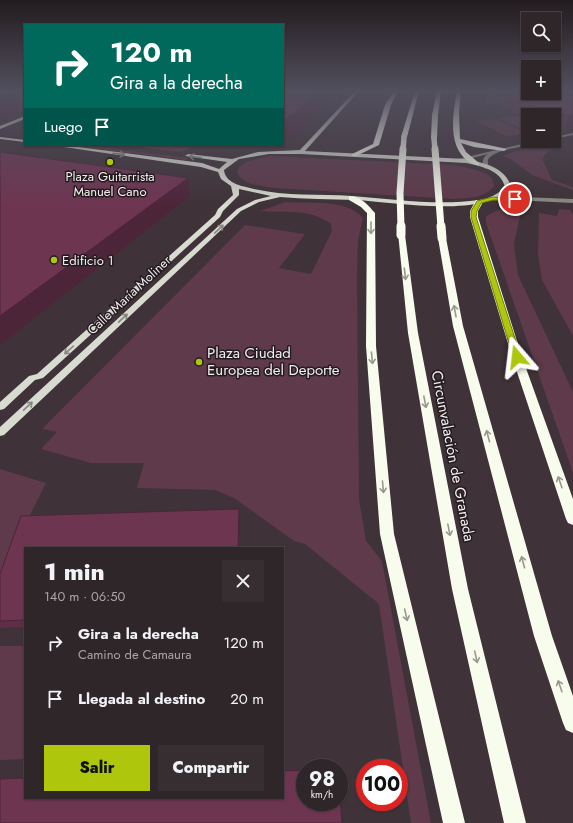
<!DOCTYPE html>
<html lang="es">
<head>
<meta charset="utf-8">
<style>
  body { margin:0; font-family:Jost,sans-serif; background:#372e32; color:#f1f3f6; height:100vh; display:flex; flex-direction:column; font-size:15px; white-space:nowrap }
  * { box-sizing:border-box; margin:0 }
  p { font-size:13px; color:#a7a5a8 }
  .icon { flex:none; width:22px; height:22px; fill:none; stroke:currentColor; stroke-width:2; stroke-linecap:round; stroke-linejoin:round }
  .map { position:relative; flex:1; overflow:hidden }
  .sheet { position:absolute; left:24px; top:547px; width:260px; height:252px; display:flex; flex-direction:column; background:#2f262a; border-radius:0px; box-shadow:0 1px 3px #0004,0 0 0 1px #4a4347 }
  .sheet>* { flex:none }
  .top-card { position:absolute; left:24px; top:24px; width:260px; height:122px; border-radius:0px; box-shadow:0 1px 3px #0004,0 0 0 1px #4a4347; background:#00695c; color:#fff; overflow:hidden }
  .tools { position:absolute; left:521px; top:12px; display:grid; gap:8px }
  .tools a { display:grid; place-items:center; width:40px; height:40px; border-radius:0px; background:#2f262a; box-shadow:0 1px 3px #0004,0 0 0 1px #4a4347; font-size:20px }
  .speed { position:absolute; left:296px; top:759px; display:flex; gap:8px; font-size:20px; font-weight:700; text-align:center }
  .speed>* { display:grid; place-content:center; width:52px; height:52px; border-radius:50%; background:#2f262a; box-shadow:0 1px 3px #0004,0 0 0 1px #4a4347; line-height:1 }
  .speed small { font-size:10px; font-weight:400 }
  .speed .limit { border:6px solid #d22; background:#fff; color:#111 }
  .pin { position:absolute; display:grid; place-items:center; width:34px; height:34px; color:#fff; margin:-17px; border:2px solid #fff; border-radius:50%; box-shadow:0 1px 4px #0007 }
  .me { position:absolute; width:44px; margin:-22px; rotate:343deg; stroke-linejoin:round; filter:drop-shadow(0 0 3px #0008) }
  .turn { display:flex; align-items:center; gap:14px; height:84px; padding:0 20px; font-size:18px }
  .turn .icon { width:52px; height:52px; stroke-width:2.5 }
  .turn b { display:block; font-size:28px; line-height:34px }
  .then { display:flex; align-items:center; height:38px; padding:0 20px; background:#0003; gap:8px; font-size:15px }
  .round { display:grid; place-items:center; flex:none; width:42px; height:42px; border-radius:0px; background:#372e32 }
  .head { display:flex; align-items:center; justify-content:space-between; height:68px; padding:0 20px }
  h1 { font-size:24px; font-weight:800; line-height:30px }
  .action { display:flex; gap:8px; margin-top:auto; padding:8px 20px }
  .action a { flex:1; height:46px; border-radius:0px; background:#aec60b; color:#111; font-size:16px; font-weight:800; line-height:46px; text-align:center }
  .action a+a { background:#372e32; color:#f1f3f6 }
  ul { padding:0; list-style:none }
  li { display:flex; align-items:center; gap:12px; height:56px; padding:0 20px }
  li div { flex:1 }
  li b { display:block; font-size:15px }
  li em { font-style:normal }
  .map>svg:first-child { display:block }
</style>
</head>
<body>
<div class="map">
<svg width="573" height="823" viewBox="0 0 573 823">
  <rect width="100%" height="100%" fill="#3f3238"/>
  <path fill="#5e3a4a" d="M485,92L527,100L485,105Z
    M518,116L528,120V132L498,118Z
    M496,119L527,133L506,136L476,121Z
    M559,142L563,144L547,152L542,159L552,180L573,187V190L532,175L512,160L503,156L515,151Z
    M69,145H83L189,158L186,160Z
    M124,145H194L185,151L178,152Z
    M270,156L453,165C467,168 481,169 492,178L494,186C486,198 468,198 455,199L275,188C264,186 249,186 241,178C226,164 263,157 270,156Z
    M285,202C308,204 346,198 363,218L358,241L357,277L359,499L366,541L382,561L431,823H411L379,604L305,544L294,541L234,498L215,490L137,488L144,463H91L41,449L57,432L42,429L245,225L305,234L279,268L311,274L332,231L331,224C307,207 287,214 260,211Z
    M511,204L522,207L514,244L518,275L573,392V473L486,223V216Z
    M559,209L570,210L573,215V336L542,280L538,255L539,213L557,216Z
    M0,469L46,483L0,575Z
    M0,646H25V759L0,760Z"/>
  <g fill="none" stroke-linecap="round" stroke-linejoin="round">
    <path fill="#888983" fill-rule="evenodd" d="M573,133V135L554,139V137Z
      M534,141H542C528,149 501,146 489,158C487,160 488,164 489,167L486,169L483,167C482,161 483,157 488,154L457,162L454,160Z
      M493,196L573,199V203L491,199V197Z"/>
    <path fill="#d8dbcf" fill-rule="evenodd" d="M355,91H359L305,151L466,159C483,163 506,167 511,187C486,219 394,202 356,200C331,199 305,199 280,197L259,202L241,211L4,435L0,436V427L237,209L255,200L271,196L239,189V195L223,211L220,217L43,378L35,380L4,409L0,410V402L29,376L37,374L215,215L218,209L233,195L231,186L221,179L218,172L201,167L50,145H63L202,163L219,169L227,162L185,156L188,154L232,159L258,152L300,150ZM269,154H301L466,163C481,166 501,170 505,187C498,194 489,199 479,200C437,206 394,199 352,196C317,194 280,197 246,187C237,185 225,181 224,170L239,159Z
      M25,116V119L0,129V126Z
      M0,137L25,140V142L0,139Z"/>
    <path fill="#f8fced" fill-rule="evenodd" d="M394,91H398L391,105L379,145L356,156H352V154L373,144L385,105Z
      M415,91H419L407,137L404,139L401,137Z
      M437,91H441L438,115L437,138L434,140L431,138L432,115Z
      M457,91H461L459,113L460,139L507,149L504,151L474,147L461,143L466,152L479,163V165C475,166 472,163 468,161C447,146 453,113 457,91Z
      M349,196C360,195 369,206 375,213L376,346L394,534L465,823H443L380,534L366,346L367,213L361,207L349,200Z
      M476,200L483,202L478,211V217L522,357L573,499V525L568,523L566,519L512,357L470,217V211Z
      M398,233L405,235L418,333L468,589L526,823H504L452,589L408,333Z
      M439,236L446,238L463,326L552,636L573,696V733L566,730L563,723L534,636L453,326L438,238Z"/>
    <path stroke="#f8fced" stroke-width="5.5" d="M434,138L435,150
      M403,150L404,137"/>
    <path stroke="#f8fced" stroke-width="7" d="M435,149L441,227
      M401,227L400,193L403,149"/>
    <path stroke="#f8fced" stroke-width="9" d="M401,226V235
      M441,226L442,238"/>
  </g>
  <path fill="#5f2e46" d="M0,91H25V113L19,112Z
    M283,91H324L323,108L285,142L283,141Z
    M520,91H528V93L573,91V128L565,129L559,127H554V115H528V118L500,106L502,94L520,92Z
    M239,509L240,517L239,548H25V627L0,628V574L21,516Z"/>
  <path fill="#4d2539" d="M322,91H324L323,108L285,142L284,120Z
    M14,92L19,112L0,120V97Z
    M563,114L559,127H554V115Z
    M573,115V128L565,129L568,116Z
    M188,178L190,196L0,345V316Z
    M239,509L240,517L239,548H238Z"/>
  <path fill="#6e3551" stroke="#4d2539" d="M0,91H25V94L14,92L0,98Z
    M283,91H322L284,120H283Z
    M554,91H573V115L568,116L563,114L554,115L502,94L528,92V93H554Z
    M0,152L188,178L0,316Z
    M239,509L238,548H25V620L0,621V574L21,516Z
    M305,770V802H339V785L342,823H0V779L25,778V798H283V771Z"/>
  <defs><path id="oneway-shaft" d="M-6 0H5M1.5-3L5.5 0L1.5 3" fill="none" stroke-width="1.6" stroke-linecap="round" stroke-linejoin="round"/></defs>
  <g stroke="#868580">
    <use href="#oneway-shaft" transform="translate(119 154) rotate(7)"/>
    <use href="#oneway-shaft" transform="translate(195 157) rotate(-173)"/>
    <use href="#oneway-shaft" transform="translate(219 229) rotate(-43)"/>
    <use href="#oneway-shaft" transform="translate(123 318) rotate(-43)"/>
    <use href="#oneway-shaft" transform="translate(69 350) rotate(138)"/>
    <use href="#oneway-shaft" transform="translate(28 406) rotate(-43)"/>
  </g>
  <g stroke="#989790">
    <use href="#oneway-shaft" transform="translate(371 228) rotate(90)"/>
    <use href="#oneway-shaft" transform="translate(405 274) rotate(83)"/>
    <use href="#oneway-shaft" transform="translate(455 311) rotate(-100)"/>
    <use href="#oneway-shaft" transform="translate(372 358) rotate(85)"/>
    <use href="#oneway-shaft" transform="translate(425 402) rotate(79)"/>
    <use href="#oneway-shaft" transform="translate(488 436) rotate(-105)"/>
    <use href="#oneway-shaft" transform="translate(560 482) rotate(-109)"/>
    <use href="#oneway-shaft" transform="translate(383 487) rotate(85)"/>
    <use href="#oneway-shaft" transform="translate(449 530) rotate(79)"/>
    <use href="#oneway-shaft" transform="translate(523 562) rotate(-105)"/>
    <use href="#oneway-shaft" transform="translate(406 615) rotate(77)"/>
    <use href="#oneway-shaft" transform="translate(476 657) rotate(77)"/>
    <use href="#oneway-shaft" transform="translate(560 686) rotate(-109)"/>
  </g>
  <linearGradient id="sky" x2="0" y2="1"><stop stop-color="#231c1f"/><stop offset="0.44" stop-color="#524f5e"/><stop offset="1" stop-color="#524f5e" stop-opacity="0"/></linearGradient>
  <rect width="573" height="206" fill="url(#sky)"/>
  <path fill="#aec60b" stroke="#718107" d="M493,197L518,199L515,201L493,200L481,203L477,211L476,217L521,357L517,359L513,357L471,217V211L477,201Z"/>
  <g fill="#aec60b" stroke="#221c1f" stroke-width="1.5">
    <circle cx="110" cy="162" r="4"/>
    <circle cx="54" cy="260" r="4"/>
    <circle cx="199" cy="362" r="4"/>
  </g>
  <g text-anchor="middle" dominant-baseline="central" stroke-width="3" stroke-linejoin="round" paint-order="stroke">
    <g font-size="13" fill="#f6edf1" stroke="#221c1f">
      <text x="110" y="176">Plaza Guitarrista<tspan x="110" dy="15">Manuel Cano</tspan></text>
      <text x="62" y="260" text-anchor="start">Edificio 1</text>
    </g>
    <g font-size="13" fill="#f6edf1" stroke="#221c1f">
      <text transform="translate(129 295) rotate(-43)">Calle María Moliner</text>
    </g>
    <g font-size="15" fill="#f6edf1" stroke="#221c1f" text-anchor="start">
      <text x="207" y="353">Plaza Ciudad<tspan x="207" dy="17">Europea del Deporte</tspan></text>
    </g>
    <g font-size="15" fill="#f6edf1" stroke="#221c1f">
      <text transform="translate(453 456) rotate(79)">Circunvalación de Granada</text>
    </g>
  </g>
</svg>
<div class="tools">
<a><svg class="icon" aria-label="search" viewBox="0 0 24 24"><circle cx="10" cy="10" r="6"/><path d="M15 15l6 6"/></svg></a>
<a>+</a>
<a>−</a>
</div>
<div class="speed"><div>98<small>km/h</small></div><div class="limit">100</div></div>
<div class="pin" style="left:515px;top:199px;background:#d93025"><svg class="icon" aria-label="arrive" viewBox="0 0 24 24"><path d="M6 21V4h12l-3 4 3 4H6"/></svg></div>
<svg class="me" style="left:517px;top:357px" viewBox="-20 -20 40 40"><path d="M0-17L14 15 0 8-14 15z" fill="#aec60b" stroke="#fff" stroke-width="4"/></svg>
<div class="top-card">
<div class="turn"><svg class="icon" aria-label="right" viewBox="0 0 24 24"><path d="M7 20v-9h11M14 6l5 5-5 5"/></svg><div><b>120 m</b>Gira a la derecha</div></div>
<div class="then">Luego<svg class="icon" aria-label="arrive" viewBox="0 0 24 24"><path d="M6 21V4h12l-3 4 3 4H6"/></svg></div>
</div>
<section class="sheet">
<div class="head"><div><h1>1 min</h1><p>140 m · 06:50</p></div><a class="round"><svg class="icon" aria-label="close" viewBox="0 0 24 24"><path d="M6 6l12 12M18 6L6 18"/></svg></a></div>
<ul>
<li><svg class="icon" aria-label="right" viewBox="0 0 24 24"><path d="M7 20v-9h11M14 6l5 5-5 5"/></svg><div><b>Gira a la derecha</b><p>Camino de Camaura</p></div><em>120 m</em></li>
<li><svg class="icon" aria-label="arrive" viewBox="0 0 24 24"><path d="M6 21V4h12l-3 4 3 4H6"/></svg><div><b>Llegada al destino</b></div><em>20 m</em></li>
</ul>
<div class="action"><a>Salir</a><a>Compartir</a></div>
</section>
</div>
</body>
</html>
